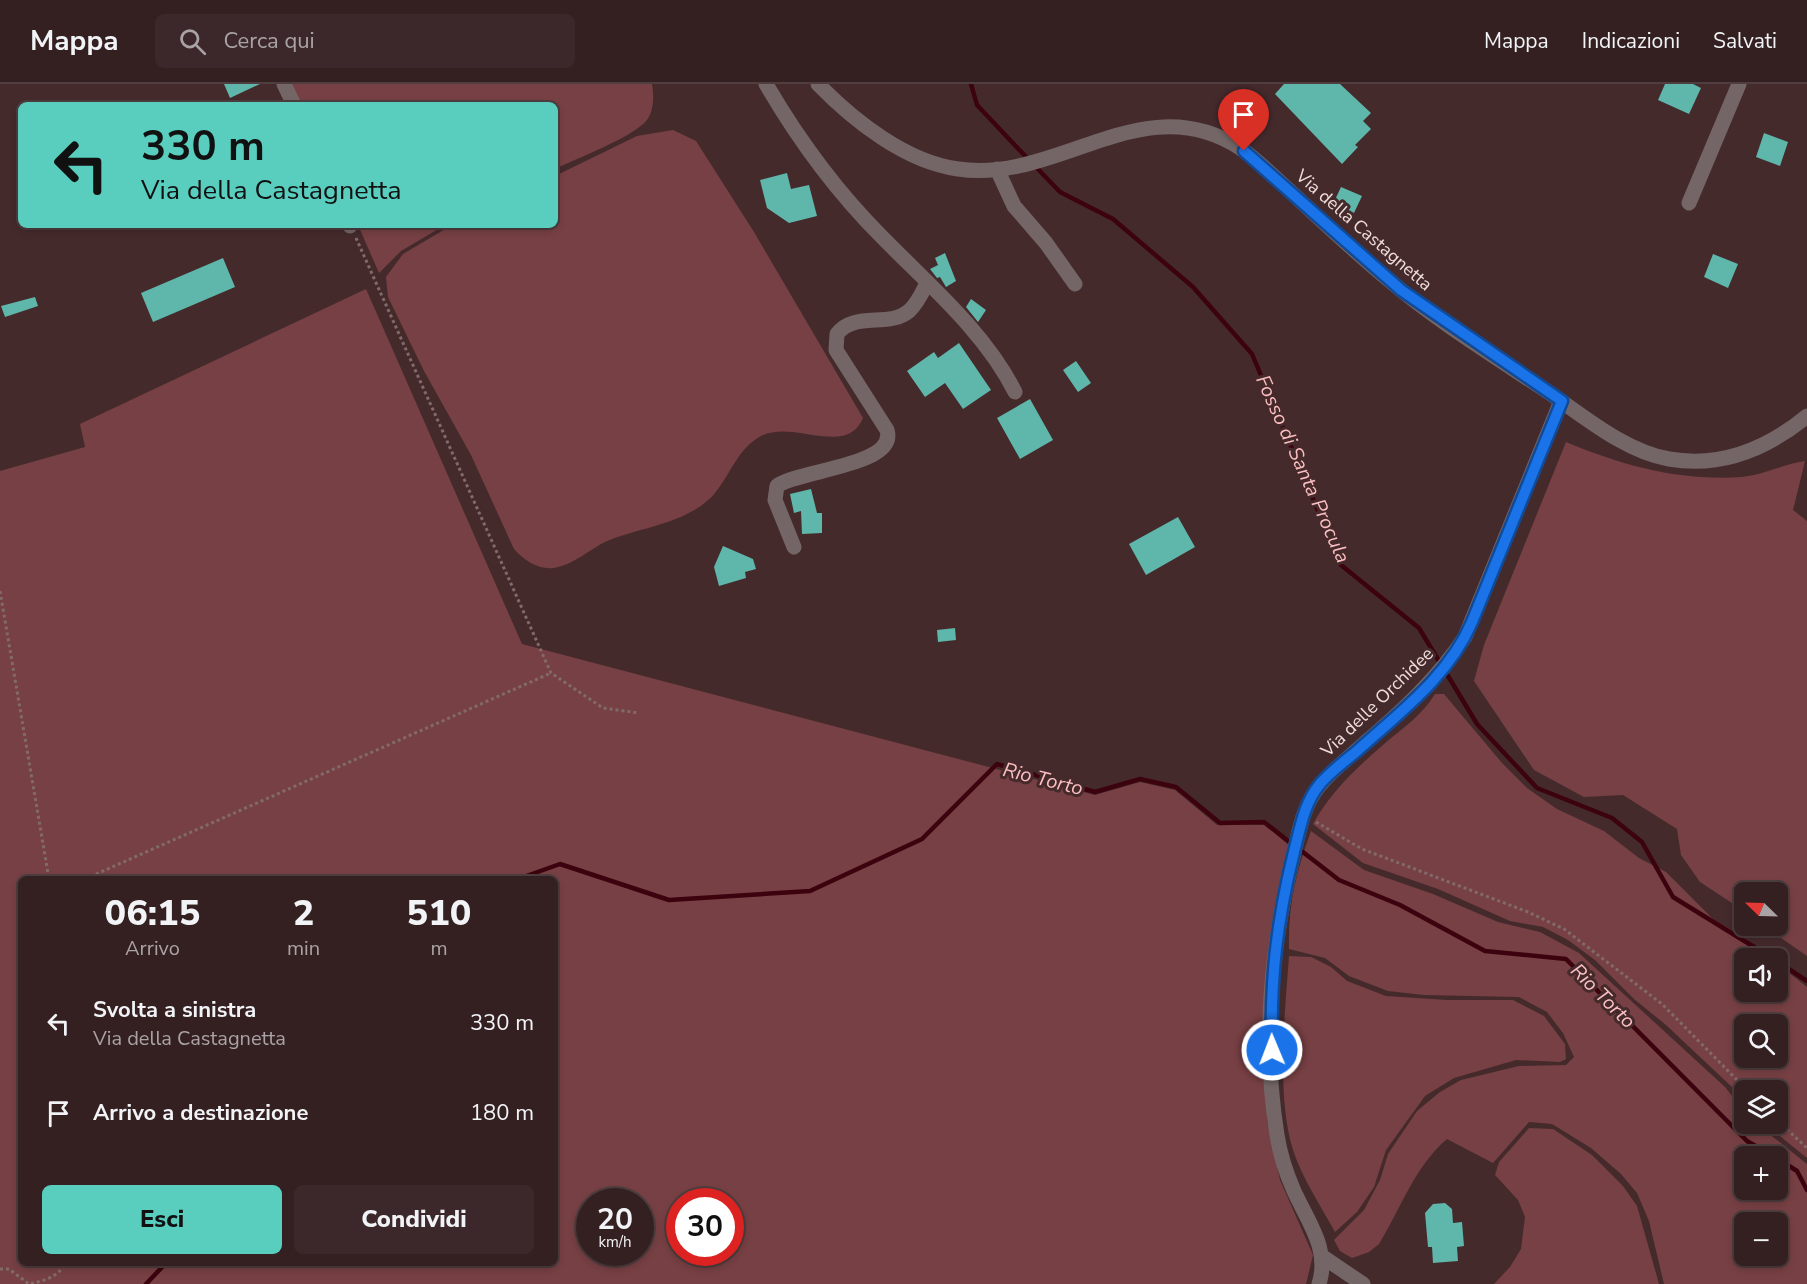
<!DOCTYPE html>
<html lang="it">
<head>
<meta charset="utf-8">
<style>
  body { margin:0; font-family:"Nunito Sans",sans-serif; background:#3c282a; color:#f1f3f6; height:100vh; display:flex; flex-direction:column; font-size:22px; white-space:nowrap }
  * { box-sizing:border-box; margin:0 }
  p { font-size:20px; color:#a9a3a5 }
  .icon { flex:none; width:33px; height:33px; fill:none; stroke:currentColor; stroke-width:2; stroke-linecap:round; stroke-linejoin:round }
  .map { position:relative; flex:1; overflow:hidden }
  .drawer { position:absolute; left:18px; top:792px; width:540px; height:390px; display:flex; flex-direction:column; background:#342021; border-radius:9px; box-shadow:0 3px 9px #0003,0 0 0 2px #4e3e3f }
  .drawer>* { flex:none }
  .guide { position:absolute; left:18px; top:18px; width:540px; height:126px; border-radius:9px; box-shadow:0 3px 9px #0003,0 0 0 2px #4e3e3f; background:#59cebf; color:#111; overflow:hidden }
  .needle { width:39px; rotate:293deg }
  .buttons { position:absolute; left:1734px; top:798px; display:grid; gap:12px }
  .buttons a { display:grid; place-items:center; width:54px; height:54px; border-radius:9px; background:#342021; box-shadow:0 3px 9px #0003,0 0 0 2px #4e3e3f; font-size:30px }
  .speed { position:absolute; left:576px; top:1104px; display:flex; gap:12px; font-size:30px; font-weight:700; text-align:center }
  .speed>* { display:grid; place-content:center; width:78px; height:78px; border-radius:50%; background:#342021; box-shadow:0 3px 9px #0003,0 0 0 2px #4e3e3f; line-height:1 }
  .speed small { font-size:15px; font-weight:400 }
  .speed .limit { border:9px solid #d22; background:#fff; color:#111 }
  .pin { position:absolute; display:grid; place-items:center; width:51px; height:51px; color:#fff; margin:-62px -26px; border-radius:50% 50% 50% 0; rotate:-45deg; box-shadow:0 0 6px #0007 }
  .pin .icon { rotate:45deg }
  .me { position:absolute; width:66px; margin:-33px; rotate:359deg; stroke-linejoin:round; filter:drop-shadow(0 0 4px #0008) }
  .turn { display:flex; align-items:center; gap:21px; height:126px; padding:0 24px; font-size:27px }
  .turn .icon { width:78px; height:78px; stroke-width:2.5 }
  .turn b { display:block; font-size:42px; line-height:51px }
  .eta { display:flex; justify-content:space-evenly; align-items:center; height:102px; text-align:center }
  .eta b { font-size:36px; font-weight:800; line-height:42px }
  .primary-button { display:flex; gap:12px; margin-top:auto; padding:12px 24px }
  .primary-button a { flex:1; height:69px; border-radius:9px; background:#59cebf; color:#111; font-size:24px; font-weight:800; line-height:69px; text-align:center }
  .primary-button a+a { background:#3c282a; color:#f1f3f6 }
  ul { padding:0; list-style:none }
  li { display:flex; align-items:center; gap:18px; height:90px; padding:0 24px }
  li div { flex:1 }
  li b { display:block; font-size:22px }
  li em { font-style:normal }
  header { display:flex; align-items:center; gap:36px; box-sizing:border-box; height:84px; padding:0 30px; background:#342021; border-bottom:2px solid #4e3e3f }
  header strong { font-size:28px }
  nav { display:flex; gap:33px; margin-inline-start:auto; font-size:21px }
  .search { width:420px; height:54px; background:#3c282a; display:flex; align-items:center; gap:15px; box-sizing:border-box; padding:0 21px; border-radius:9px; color:#a9a3a5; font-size:22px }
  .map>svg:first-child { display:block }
</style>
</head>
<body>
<header>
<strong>Mappa</strong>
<div class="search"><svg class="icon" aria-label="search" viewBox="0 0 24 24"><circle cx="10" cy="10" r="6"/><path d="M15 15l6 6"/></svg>Cerca qui</div>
<nav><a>Mappa</a><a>Indicazioni</a><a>Salvati</a></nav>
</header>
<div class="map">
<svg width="1807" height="1200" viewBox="0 0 1807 1200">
  <rect width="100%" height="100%" fill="#452a2c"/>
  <path fill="#774044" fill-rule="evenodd" d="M290,0H652C654,11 654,27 647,36C632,54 577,74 555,85V21H299Z
    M673,46L696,57L754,148L863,334C845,376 789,331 756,355C736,369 730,391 715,409C690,439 641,443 607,457C590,465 573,481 554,484C538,486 524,476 514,465L471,371L424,287L388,213L386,193L403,170L452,141H555V92L637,52Z
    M358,141H445L401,167L379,189Z
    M366,205L522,560L1095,711L1140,698L1175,706L1217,741H1265L1291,763L1264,956L1267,1036L1280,1096L1313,1171L1306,1200H0V387L85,363L80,340ZM21,795H555V1179H21ZM590,1118H640V1168H590ZM680,1118H730V1168H680Z
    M1566,358C1624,382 1678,397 1742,393C1763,391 1784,380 1805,377L1793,426L1807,437V872L1764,842H1778V808H1744V827L1700,798L1681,771L1677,745L1623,711L1584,713L1534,686L1474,597L1484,561Z
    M1435,610H1444L1502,679L1527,704L1557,725L1604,747L1639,774L1666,788L1713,835L1743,853L1771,874H1744V908H1778V880L1807,903V1074L1765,1040H1778V1006H1744V1020L1733,1004L1666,941L1634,915L1595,876L1568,856L1543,843L1510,837L1438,805L1363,779L1313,740C1331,708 1355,685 1383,661C1402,644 1422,632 1435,610ZM1744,940H1778V974H1744Z
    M1311,747L1364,786L1433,810L1498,838L1540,848L1579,869L1725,1003L1744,1027V1040H1757L1807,1080V1200H1664L1649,1137L1637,1109L1621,1090L1591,1064L1552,1040L1529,1038L1493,1079L1447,1055C1415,1082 1401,1124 1379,1160L1369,1168L1352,1174L1340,1167L1334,1156L1364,1126L1380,1096L1388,1070L1417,1027L1440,1008L1461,996L1519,982L1566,981L1574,973L1563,949L1547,928L1519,913L1424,911L1388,907L1349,892L1325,874L1289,865C1288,821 1296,788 1311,747ZM1744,1072H1778V1106H1744ZM1744,1138H1778V1172H1744Z
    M1289,872L1311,873L1331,883L1347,897L1386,912L1447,916H1513L1544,932L1565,960L1566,975L1560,978L1516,976L1454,994L1425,1012L1386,1066L1374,1103L1357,1128L1335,1148C1321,1122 1302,1094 1293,1066C1276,1011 1285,929 1289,872Z
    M1529,1044L1553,1045L1592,1071L1623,1102L1637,1122L1659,1200H1494L1510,1183L1521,1165L1525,1133L1518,1116L1495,1091L1499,1078Z"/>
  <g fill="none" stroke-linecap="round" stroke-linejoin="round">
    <path stroke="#3c030e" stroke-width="4.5" d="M971,0L977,21L1028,75
      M1034,81L1060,108L1113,135L1193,203L1252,270L1341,481L1419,544L1477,640L1537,704L1612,734L1642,758L1673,813L1772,874
      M1299,765L1339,796L1400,821L1485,867L1566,875L1747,1057L1773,1072
      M518,795L560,780L669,816L810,807L922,755L997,680L1095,708L1140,695L1176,703L1220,739L1264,738L1292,760
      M1778,878L1807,897
      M1778,1075L1797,1087L1807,1106
      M146,1200L166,1179"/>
  </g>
  <path fill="#5fb6aa" d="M224,0H260L230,14Z
    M1284,0H1340L1371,29L1363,37L1371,45L1355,61L1358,63L1342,80L1275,10Z
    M1665,0H1693L1701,4L1689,30L1658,16Z
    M1764,49L1788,58L1780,82L1756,73Z
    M787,89L791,105L809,101L817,132L789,139L767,124L760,96Z
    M1341,103L1362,112L1354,129L1333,120Z
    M945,169L956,197L946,203L940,193L937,194L930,185L938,181L935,174Z
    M1713,170L1738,180L1728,204L1704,193Z
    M223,174L235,203L153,238L141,209Z
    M35,213L38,222L5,233L1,222Z
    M971,215L986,226L978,238L966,223Z
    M959,259L991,306L963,325L945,299L925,313L907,287L934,268L938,274Z
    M1076,277L1091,299L1078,308L1063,286Z
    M1030,315L1053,356L1020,375L997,334Z
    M811,405L817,429H822V449L802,450L801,427L794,429L790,410Z
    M1178,433L1195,463L1146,491L1129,460Z
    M723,462L753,475L756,485L745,488L746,494L719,502L714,483Z
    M955,544L956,556L938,558L937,546Z
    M1445,1119L1452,1125L1453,1139L1462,1138L1464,1162L1457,1163L1458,1177L1433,1179L1432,1163H1428L1425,1129L1433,1120Z"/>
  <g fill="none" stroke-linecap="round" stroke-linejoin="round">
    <path stroke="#826a6b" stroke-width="3" stroke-dasharray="3 3" stroke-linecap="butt" d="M356,154L551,589L603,624L639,629
      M0,507L49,795
      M1316,738L1362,765L1528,828L1564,845L1662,920L1747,1006
      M85,795L551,589
      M1778,1037L1807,1064
      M0,1185H9L29,1200C43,1197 59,1193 65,1179"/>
    <path stroke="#746666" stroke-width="15" d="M284,0L294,21
      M766,0C798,55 837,108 882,153C929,201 985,248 1015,308
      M818,0C854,37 906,78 958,85C1057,100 1143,1 1240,64C1259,77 1275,94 1292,109C1324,139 1356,169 1390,197C1441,240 1499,275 1554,312C1588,336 1628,368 1669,375C1721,384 1767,365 1807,332
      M997,85L1014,122L1046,159L1075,200
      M1689,119L1739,0
      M350,141V142
      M794,463L775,416L777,402C798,386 898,382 887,346L836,266L837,250C854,227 889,244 909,227C917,220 922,209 927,199
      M1323,1173L1363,1200
      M1319,1200C1330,1165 1308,1138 1294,1107C1286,1089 1280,1070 1277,1051C1262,958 1271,863 1293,773C1299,748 1303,721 1320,701C1333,685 1351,672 1366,658C1403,626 1438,594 1465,553L1561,317"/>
  </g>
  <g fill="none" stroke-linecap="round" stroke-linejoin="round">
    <g stroke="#114b97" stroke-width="15">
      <path id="route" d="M1244,67L1401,206L1562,317L1472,538C1449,592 1399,629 1357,667C1345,677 1330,688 1320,700C1304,719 1300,745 1294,768C1277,836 1270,896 1272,966"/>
    </g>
    <use href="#route" stroke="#1a73e8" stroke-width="10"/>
  </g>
  <g text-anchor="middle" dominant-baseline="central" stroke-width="6" stroke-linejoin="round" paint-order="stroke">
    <g font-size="18" fill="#f0ddde" stroke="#452a2c">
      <text transform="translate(1364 146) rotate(41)">Via della Castagnetta</text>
      <text transform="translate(1377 618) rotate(-44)">Via delle Orchidee</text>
    </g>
    <g font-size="20" font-style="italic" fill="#fbbec1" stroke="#452a2c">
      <text transform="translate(1303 385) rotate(66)">Fosso di Santa Procula</text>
      <text transform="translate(1043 695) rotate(14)">Rio Torto</text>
      <text transform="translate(1603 912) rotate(45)">Rio Torto</text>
    </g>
  </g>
</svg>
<div class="buttons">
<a><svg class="needle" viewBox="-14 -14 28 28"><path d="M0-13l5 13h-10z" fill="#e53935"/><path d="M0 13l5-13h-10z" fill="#a9a3a5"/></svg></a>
<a><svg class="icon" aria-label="sound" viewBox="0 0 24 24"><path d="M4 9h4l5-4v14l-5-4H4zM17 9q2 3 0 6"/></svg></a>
<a><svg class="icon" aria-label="search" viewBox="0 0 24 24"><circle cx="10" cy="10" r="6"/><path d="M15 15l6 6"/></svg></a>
<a><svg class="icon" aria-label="layers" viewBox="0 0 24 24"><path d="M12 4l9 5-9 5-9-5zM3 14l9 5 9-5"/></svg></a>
<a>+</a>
<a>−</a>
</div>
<div class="speed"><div>20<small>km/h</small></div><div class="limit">30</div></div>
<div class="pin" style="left:1244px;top:67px;background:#d93025"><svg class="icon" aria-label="arrive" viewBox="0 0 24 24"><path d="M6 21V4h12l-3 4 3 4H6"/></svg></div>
<svg class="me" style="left:1272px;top:966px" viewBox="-20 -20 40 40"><circle r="17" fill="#1a73e8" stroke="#fff" stroke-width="3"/><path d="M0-11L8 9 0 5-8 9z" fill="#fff"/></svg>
<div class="guide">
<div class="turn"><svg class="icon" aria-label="left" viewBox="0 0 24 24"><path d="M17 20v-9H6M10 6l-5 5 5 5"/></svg><div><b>330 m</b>Via della Castagnetta</div></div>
</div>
<section class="drawer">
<div class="eta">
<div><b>06:15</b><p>Arrivo</p></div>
<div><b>2</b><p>min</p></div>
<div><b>510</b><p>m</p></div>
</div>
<ul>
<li><svg class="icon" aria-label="left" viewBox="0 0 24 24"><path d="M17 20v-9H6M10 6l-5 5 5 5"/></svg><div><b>Svolta a sinistra</b><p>Via della Castagnetta</p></div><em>330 m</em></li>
<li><svg class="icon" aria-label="arrive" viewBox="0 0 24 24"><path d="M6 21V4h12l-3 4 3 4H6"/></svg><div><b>Arrivo a destinazione</b></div><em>180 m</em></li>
</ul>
<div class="primary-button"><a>Esci</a><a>Condividi</a></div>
</section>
</div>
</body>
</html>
